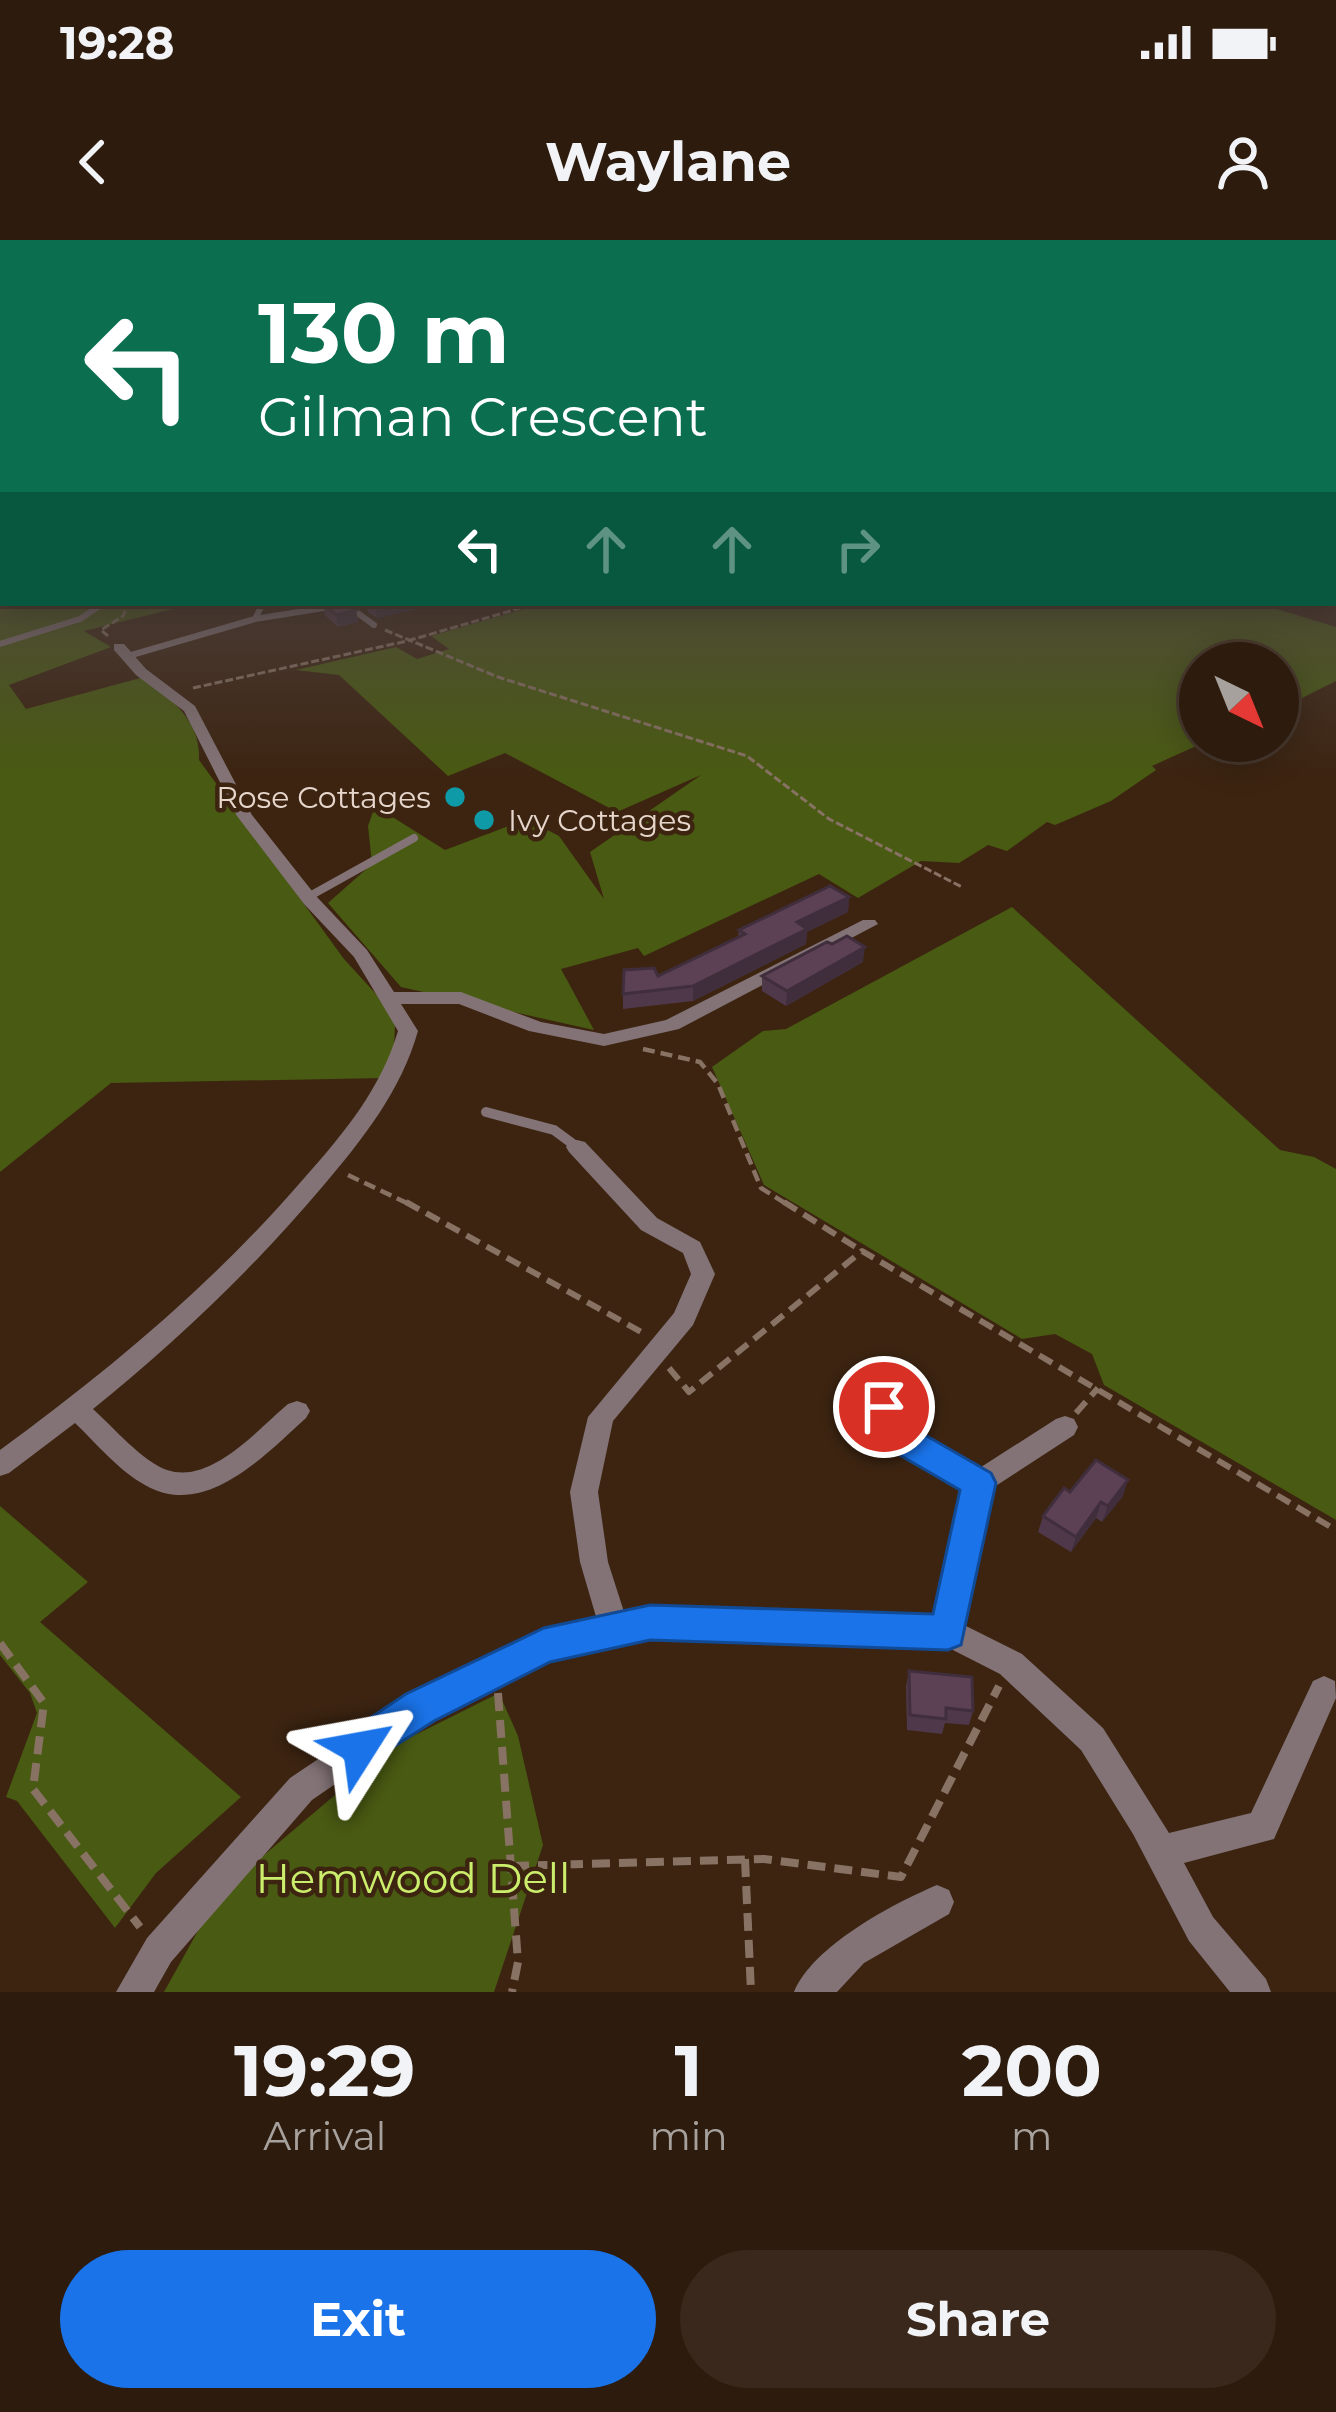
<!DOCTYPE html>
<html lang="en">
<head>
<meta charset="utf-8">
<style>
  body { margin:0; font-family:Montserrat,sans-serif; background:#39281b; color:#f1f3f6; height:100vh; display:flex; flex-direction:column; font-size:45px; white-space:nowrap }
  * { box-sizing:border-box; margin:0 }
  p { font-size:39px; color:#a7a19d }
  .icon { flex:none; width:66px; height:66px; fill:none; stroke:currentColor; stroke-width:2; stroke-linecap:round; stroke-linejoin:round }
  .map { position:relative; height:1752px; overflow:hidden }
  .side { display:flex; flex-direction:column; background:#2d1b0d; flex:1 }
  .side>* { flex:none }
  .top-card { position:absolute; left:0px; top:0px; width:1338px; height:366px; box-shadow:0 6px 30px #0003,0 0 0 3px #48392e; background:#0b6e4f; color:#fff; overflow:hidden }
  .needle { width:78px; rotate:137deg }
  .tools { position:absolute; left:1179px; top:402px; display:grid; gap:24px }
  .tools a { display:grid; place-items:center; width:120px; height:120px; border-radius:50%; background:#2d1b0d; box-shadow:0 6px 30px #0003,0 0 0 3px #48392e; font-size:60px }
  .pin { position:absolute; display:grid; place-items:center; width:102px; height:102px; color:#fff; margin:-51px; border:6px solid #fff; border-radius:50%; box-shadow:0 3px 12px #0007 }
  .me { position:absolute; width:132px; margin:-66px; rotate:56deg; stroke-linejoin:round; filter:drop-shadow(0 0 9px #0008) }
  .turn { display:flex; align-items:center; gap:42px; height:252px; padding:0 60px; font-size:54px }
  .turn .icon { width:156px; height:156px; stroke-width:2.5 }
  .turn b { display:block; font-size:84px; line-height:102px }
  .lanes { display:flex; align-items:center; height:114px; padding:0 60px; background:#0003; justify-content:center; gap:60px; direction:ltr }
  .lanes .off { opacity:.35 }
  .eta { display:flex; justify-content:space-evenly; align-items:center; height:204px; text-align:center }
  .eta b { font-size:72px; font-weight:700; line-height:84px }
  .action { display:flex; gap:24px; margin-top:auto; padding:24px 60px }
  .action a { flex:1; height:138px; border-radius:72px; background:#1a73e8; color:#fff; font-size:48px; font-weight:700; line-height:138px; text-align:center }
  .action a+a { background:#39281b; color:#f1f3f6 }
  .status { display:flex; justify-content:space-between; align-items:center; height:84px; padding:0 60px; background:#2d1b0d; direction:ltr }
  .status svg { height:33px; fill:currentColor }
  header { display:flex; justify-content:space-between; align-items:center; height:156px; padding:0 60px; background:#2d1b0d; font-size:54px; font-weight:700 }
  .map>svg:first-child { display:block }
</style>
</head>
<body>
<div class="status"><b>19:28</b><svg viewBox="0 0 49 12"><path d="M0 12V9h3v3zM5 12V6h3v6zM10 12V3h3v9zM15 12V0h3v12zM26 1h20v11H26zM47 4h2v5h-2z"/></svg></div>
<header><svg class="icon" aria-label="back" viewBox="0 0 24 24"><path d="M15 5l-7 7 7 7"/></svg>Waylane<svg class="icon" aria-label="person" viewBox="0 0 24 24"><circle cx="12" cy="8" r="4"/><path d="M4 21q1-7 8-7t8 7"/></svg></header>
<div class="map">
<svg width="1336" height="1752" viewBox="0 0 1336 1752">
  <rect width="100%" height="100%" fill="#3c2411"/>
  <path fill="#495a12" d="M0,289L3,363H197L84,391L111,407L9,445L26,469L144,437C172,460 201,481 199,520L344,719L386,765L395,783L394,810L384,838L111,843L0,932Z
    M546,363H1257L1336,387V441L1278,470V423H1200V501H1207L1152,526L1156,530L1111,561L1055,585L1047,582L1007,611L988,605L959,623L921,621L858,658L819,634L644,716L638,708L561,729L594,790L401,747L328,663L372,624L368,586L375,566L445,610L527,579L559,596L604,659L590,612L701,535L617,572L505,513L448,536L339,435L296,430L396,407L417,419L449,409L431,396Z
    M1012,667L1280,910L1314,917L1336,929V1280L1104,1145L1092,1114L1055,1094L1022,1099L764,945L712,827L763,791L786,789Z
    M0,1266L88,1342L40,1382L241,1557L156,1633L115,1688L17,1561L6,1557L37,1473L30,1453L0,1415Z
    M499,1453L518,1496L543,1605L494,1752H164L219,1653L393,1506Z"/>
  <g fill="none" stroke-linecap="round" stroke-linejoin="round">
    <path stroke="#877263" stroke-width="3" stroke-dasharray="8 3" stroke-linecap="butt" d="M385,390L498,437L747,516L829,579L962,647
      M108,396L101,390L123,376L129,363
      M193,448L407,401L538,363"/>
    <path stroke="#877263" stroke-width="4.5" stroke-dasharray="12 6" stroke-linecap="butt" d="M643,809L700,822L718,844L761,948L788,965
      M348,935L411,965"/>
    <path stroke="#877263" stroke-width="6" stroke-dasharray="15 8" stroke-linecap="butt" d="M406,962L645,1094
      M784,962L862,1011
      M669,1128L689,1152L862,1011L1336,1290
      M1076,1173L1098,1148"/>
    <path stroke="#877263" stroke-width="8" stroke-dasharray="18 9" stroke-linecap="butt" d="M0,1403L44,1463L33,1549L140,1687
      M498,1453L518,1722L512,1752
      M745,1619L751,1752
      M511,1626L764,1619L901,1637L999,1446"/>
    <path stroke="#837376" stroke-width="6" d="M344,363L374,385
      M255,379L263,363
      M0,404L80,379L104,363
      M128,416L255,379L336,366"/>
    <path stroke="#837376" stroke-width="8" d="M308,657L414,598"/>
    <path stroke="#837376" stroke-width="10" d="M486,872L554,890L577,907"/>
    <path fill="#837376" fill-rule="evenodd" d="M114,404H124L146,429L195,466L252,575L316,656L367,710L394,752H461L541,782L604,794L666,780L863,680H875L878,684L679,789L604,806L529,791L459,764H401L418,791C401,851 363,899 323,946C254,1028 177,1101 93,1169C112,1186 143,1222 167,1230C211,1245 258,1189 288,1164L297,1161L306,1164L310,1171L306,1178C265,1215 205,1280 145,1245C118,1230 97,1204 75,1183L9,1233L0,1236V1210C111,1129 216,1041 306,936C345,892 381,848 398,791L354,717L304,664L237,576L184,471L136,435L114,410Z
      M577,900L585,902L657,978L700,1002L715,1034L693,1085L613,1181L598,1252L608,1322L625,1375L650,1370L936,1378L964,1248L882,1201L863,1142L867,1135L876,1132L885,1135L902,1186L978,1229L1056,1179L1065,1176L1074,1179L1078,1187L1074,1195L991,1249L964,1385L1022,1414L1103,1488L1169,1593L1251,1573L1313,1441L1324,1436L1335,1441L1336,1458L1274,1599L1184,1623L1213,1677L1266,1739L1271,1752H1230L1189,1701L1133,1594L1081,1510L1000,1434L945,1406L650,1396L548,1418L431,1478L312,1560L171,1722L154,1752H116L147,1698L290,1538L409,1458L533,1395L597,1380L580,1322L570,1252L588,1177L674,1073L691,1034L683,1013L641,990L569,912L566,907L569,902Z
      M937,1645L949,1650L954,1662L949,1674L864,1723L837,1752H794C813,1706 892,1664 937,1645Z"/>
  </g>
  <path fill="#4f3849" d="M323,363L356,370L358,382L338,387L325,375Z
    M367,363H441L377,378L368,372Z
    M849,657L848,672L807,692L806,704L693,761L623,769V754L738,697L739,690Z
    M863,722L786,766L762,751V736Z
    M1070,1252L1123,1256L1102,1282L1096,1278L1071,1312L1038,1292L1043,1276Z
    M909,1431L973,1471L969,1485L945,1483L942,1494L907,1490L906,1446Z"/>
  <path fill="#402e3c" d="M272,363H303L273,368Z
    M390,363H441L377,378L375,366Z
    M356,370L358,382L338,387L336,375Z
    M849,657L848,672L807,692L806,704L693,761V746L797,682Z
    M865,707L863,722L786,766L787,751Z
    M1128,1240L1123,1256L1102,1282L1108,1266Z
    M1101,1262L1096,1278L1071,1312L1076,1297Z"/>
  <path fill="#5c4155" stroke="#402e3c" stroke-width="3" d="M323,363H346L356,370L336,375Z
    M830,646L849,657L797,682L807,689L693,746L623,754L624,730L654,728L658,736L745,694L739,690Z
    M847,696L865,707L787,751L762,736L827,702L832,704Z
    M1096,1220L1128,1240L1108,1266L1101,1262L1076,1297L1043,1276L1064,1248L1070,1252Z
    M909,1431L972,1437L973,1471L946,1468V1479L910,1475Z"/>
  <linearGradient id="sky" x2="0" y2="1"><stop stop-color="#211409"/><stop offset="0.54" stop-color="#504543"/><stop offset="1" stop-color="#504543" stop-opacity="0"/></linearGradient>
  <rect width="1336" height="534" fill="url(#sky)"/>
  <path fill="#1a73e8" stroke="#114b97" stroke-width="3" d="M884,1154L896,1158L906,1184L991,1233L996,1243L961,1405L948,1410L650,1400L550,1422L434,1481L360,1528L346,1523L340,1508L346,1494L406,1454L544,1388L650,1365L933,1374L960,1250L879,1203L867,1167L872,1158Z"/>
  <g fill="#0f9aa8" stroke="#3c2411" stroke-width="4.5">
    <circle cx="455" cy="557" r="12"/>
    <circle cx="484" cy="580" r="12"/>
  </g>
  <g text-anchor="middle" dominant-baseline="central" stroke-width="9" stroke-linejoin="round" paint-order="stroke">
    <g font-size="30" fill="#e6d6cb" stroke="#3c2411" text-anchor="end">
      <text x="431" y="557">Rose Cottages</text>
      <text x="508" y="580" text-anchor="start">Ivy Cottages</text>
    </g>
    <g font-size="42" fill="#cbed6c" stroke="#3c2411">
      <text x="413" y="1638">Hemwood Dell</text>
    </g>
  </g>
</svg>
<div class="tools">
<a><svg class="needle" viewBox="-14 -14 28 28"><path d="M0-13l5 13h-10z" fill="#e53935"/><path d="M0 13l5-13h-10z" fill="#a7a19d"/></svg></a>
</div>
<div class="pin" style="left:884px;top:1167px;background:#d93025"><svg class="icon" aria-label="arrive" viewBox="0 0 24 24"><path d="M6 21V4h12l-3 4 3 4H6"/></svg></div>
<svg class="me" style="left:360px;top:1508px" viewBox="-20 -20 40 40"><path d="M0-17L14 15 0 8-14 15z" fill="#1a73e8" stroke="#fff" stroke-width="4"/></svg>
<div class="top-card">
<div class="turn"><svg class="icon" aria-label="left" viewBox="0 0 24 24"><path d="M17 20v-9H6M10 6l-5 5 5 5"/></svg><div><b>130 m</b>Gilman Crescent</div></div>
<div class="lanes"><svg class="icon" aria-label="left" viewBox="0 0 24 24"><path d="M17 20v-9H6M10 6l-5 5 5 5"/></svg><svg class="icon off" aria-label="ahead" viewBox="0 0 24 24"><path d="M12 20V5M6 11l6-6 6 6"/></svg><svg class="icon off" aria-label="ahead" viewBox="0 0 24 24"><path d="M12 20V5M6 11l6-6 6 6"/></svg><svg class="icon off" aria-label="right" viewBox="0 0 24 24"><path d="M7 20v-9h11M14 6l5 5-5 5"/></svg></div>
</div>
</div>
<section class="side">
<div class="eta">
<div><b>19:29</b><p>Arrival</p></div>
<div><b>1</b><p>min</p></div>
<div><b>200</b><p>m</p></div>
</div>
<div class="action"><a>Exit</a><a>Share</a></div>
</section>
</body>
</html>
